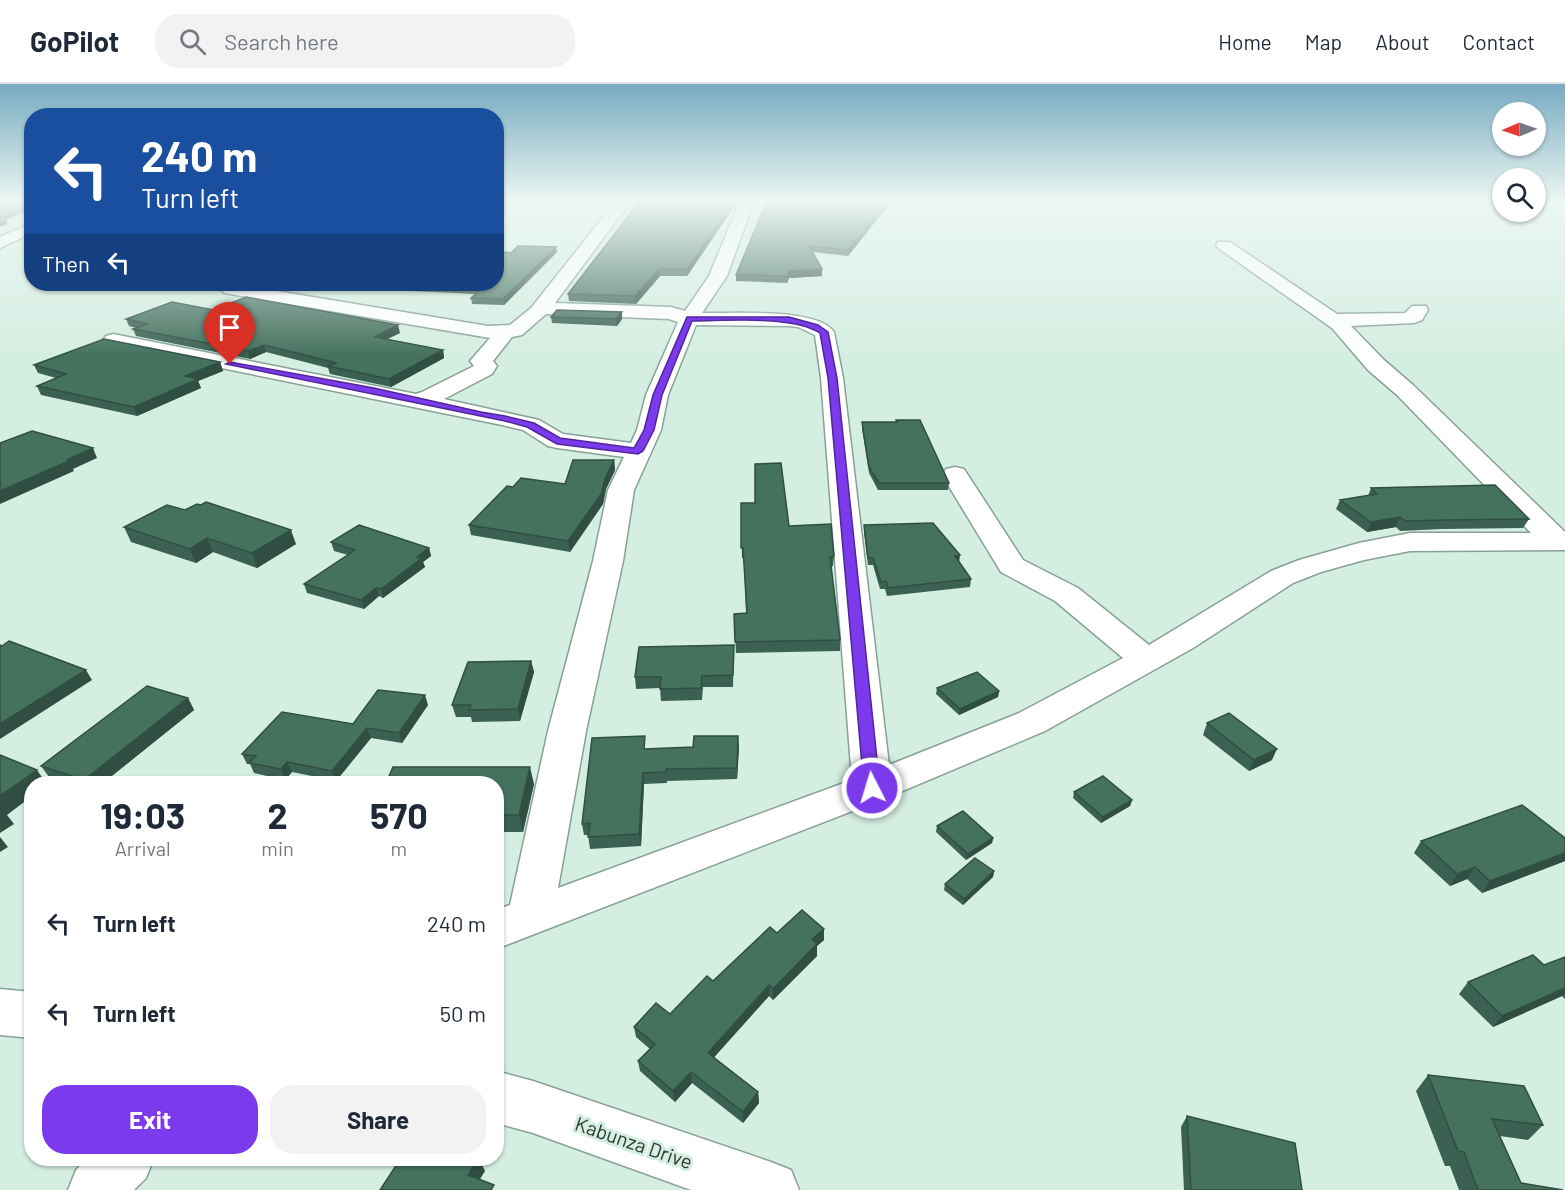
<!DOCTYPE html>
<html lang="en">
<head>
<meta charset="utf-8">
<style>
  body { margin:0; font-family:Barlow,sans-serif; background:#f2f2f3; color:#1f2937; height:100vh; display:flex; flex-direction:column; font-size:22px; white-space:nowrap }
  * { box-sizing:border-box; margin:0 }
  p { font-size:20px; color:#747a83 }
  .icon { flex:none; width:33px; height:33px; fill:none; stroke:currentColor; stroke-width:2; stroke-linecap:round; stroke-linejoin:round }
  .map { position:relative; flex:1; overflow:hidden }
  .panel { position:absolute; left:24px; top:692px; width:480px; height:390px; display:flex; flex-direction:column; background:#fff; border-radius:24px; box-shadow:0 2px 4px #0004 }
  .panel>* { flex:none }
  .hud { position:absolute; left:24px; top:24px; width:480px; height:183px; border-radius:24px; box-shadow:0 2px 4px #0004; background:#1a4fa0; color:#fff; overflow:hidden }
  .needle { width:39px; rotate:268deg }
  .controls { position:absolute; left:1492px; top:18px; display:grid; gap:12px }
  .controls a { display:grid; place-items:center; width:54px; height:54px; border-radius:50%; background:#fff; box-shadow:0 2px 4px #0004; font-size:30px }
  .pin { position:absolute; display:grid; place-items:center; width:51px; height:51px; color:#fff; margin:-62px -26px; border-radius:50% 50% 50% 0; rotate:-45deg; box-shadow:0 0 6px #0007 }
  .pin .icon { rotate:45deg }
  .me { position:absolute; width:66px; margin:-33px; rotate:355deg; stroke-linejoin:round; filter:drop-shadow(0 0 4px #0008) }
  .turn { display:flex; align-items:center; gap:21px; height:126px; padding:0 18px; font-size:27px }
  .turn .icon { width:78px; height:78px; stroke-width:2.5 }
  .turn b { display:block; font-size:42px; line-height:51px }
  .then { display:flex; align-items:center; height:57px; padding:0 18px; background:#0003; gap:12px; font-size:22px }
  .eta { display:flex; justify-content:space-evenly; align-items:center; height:102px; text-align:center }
  .eta b { font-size:36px; font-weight:700; line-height:42px }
  .cta { display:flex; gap:12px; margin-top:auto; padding:12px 18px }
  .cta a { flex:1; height:69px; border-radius:24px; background:#7c3aed; color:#fff; font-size:24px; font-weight:700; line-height:69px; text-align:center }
  .cta a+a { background:#f2f2f3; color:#1f2937 }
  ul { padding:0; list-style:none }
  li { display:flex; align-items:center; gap:18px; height:90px; padding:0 18px }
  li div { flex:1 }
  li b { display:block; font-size:22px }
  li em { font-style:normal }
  header { display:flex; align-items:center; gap:36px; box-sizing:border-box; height:84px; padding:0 30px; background:#fff; border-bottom:2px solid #e0e1e3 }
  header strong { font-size:28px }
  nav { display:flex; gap:33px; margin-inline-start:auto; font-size:21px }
  .search { width:420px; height:54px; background:#f2f2f3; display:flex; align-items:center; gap:15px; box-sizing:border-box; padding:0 21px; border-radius:24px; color:#747a83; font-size:22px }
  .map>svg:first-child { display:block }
</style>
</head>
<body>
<header>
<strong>GoPilot</strong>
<div class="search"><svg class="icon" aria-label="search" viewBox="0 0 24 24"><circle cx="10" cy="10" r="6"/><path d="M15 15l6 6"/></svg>Search here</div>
<nav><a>Home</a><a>Map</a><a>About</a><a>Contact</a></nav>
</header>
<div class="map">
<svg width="1565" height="1106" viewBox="0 0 1565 1106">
  <rect width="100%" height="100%" fill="#d5eee2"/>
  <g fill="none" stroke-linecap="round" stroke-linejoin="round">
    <g stroke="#88a095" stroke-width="3">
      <path id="minor" d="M616,117H631L555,219L671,223L685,227L709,192L740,117H754L727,192L702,229C731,230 817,223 834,248L843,294L889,681L1019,629L1123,574L1055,517L1001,488L942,391L946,385L955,383L964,385L1023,476L1078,504L1149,561L1271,487L1299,476L1359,459L1410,449H1531L1397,311L1368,286L1332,244L1218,164L1216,161L1218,158H1230L1337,230L1405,229L1412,222H1426L1428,226L1422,236L1414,239L1351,242L1384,276L1413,301L1565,448V466L1410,467L1364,476L1321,488L1293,499L1193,564L1045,647L886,714L496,865V826L510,821L548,647L593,477L608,406L624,373L557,364L548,362L523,346L502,341L113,262L106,260L103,256L106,252L113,250L416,310L422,308L474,282L470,277L490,254L230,210L224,209L221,205L227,200H249L247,202L488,242L510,241L531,224ZM546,230L669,235L678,238L646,311L637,346L631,359L563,350L539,336L444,315L492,290L497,282L493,277L512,253L522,251ZM696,241L789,242L798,243L815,251L821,294L852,696L558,804L586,647L623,477L634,406L661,346L668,311Z
        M32,139V149L0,164V153Z
        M0,905L32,908V954L0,951Z
        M496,987L533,997L771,1078L791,1086L799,1106H691L533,1049L496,1039Z
        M87,1074H154L146,1094L134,1106H68L76,1086Z"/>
    </g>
    <use href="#minor" fill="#fff" fill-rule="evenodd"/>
  </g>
  <path fill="#3b6152" d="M640,117H738L687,192H660L636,220L569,217L568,210Z
    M886,124L848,172L813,168L822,192L789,194L787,199L736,197V191Z
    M557,168L504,221L472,220L471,214L475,210L264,200H496Z
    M214,226L400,249L387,255L443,266L444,274L391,303L330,290L328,284L266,268L250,275L136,252L133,245L136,244L129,242L126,235Z
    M557,226L622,235L617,242L552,239L551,233Z
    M220,278L223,287L198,297L201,304L137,332L41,311L37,302L56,294L38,289L34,281Z
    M896,336L949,399L948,406H878L869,389L862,345V338H896Z
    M614,376L615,386L606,405L603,420L570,468L471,451L469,441L565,400Z
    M1371,404L1529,435L1523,444L1442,445L1400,447L1396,443L1367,448L1336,425L1340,416L1368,412Z
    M741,419L789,442L834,472L833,482L831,483L840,556V567L736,569L734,530L746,529L744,474H742Z
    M864,441L959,479L971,495L970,503L887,512L885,505H880L873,481H868L864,449Z
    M124,443L296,460L257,484L213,468L196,479L131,458Z
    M331,458L429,464L431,472L423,478L425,483L383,514L379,512L364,525L307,509L304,500L348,471L334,467Z
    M734,561L733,603H703L702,616L661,617L660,604L636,605L635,593Z
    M531,577L534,588L520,637L472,638L471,633H456L452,621Z
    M937,604L999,607L998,613L959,631L936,610Z
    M188,614L194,626L103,699H66L49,693L41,682Z
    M428,621L402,659L371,654L336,697L292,688L285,696L254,689L250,680H247L242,670Z
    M1207,639L1272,676L1249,687L1203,651Z
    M739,663L737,695L667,697V699L644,700L641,762L590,765L588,751H584L582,740L646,665Z
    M496,699L534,700L523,748H496Z
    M1074,708L1132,716L1130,722L1101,739L1073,714Z
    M937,742L993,754L992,759L966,776L936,748Z
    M1565,754V777L1482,809L1467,795L1450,802L1414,769L1421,757Z
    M994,787L993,793L963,821L944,806L945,800Z
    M824,845V856L817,862V872L773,916L769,912L714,973L758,1008L759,1019L743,1039L692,999L675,1018L640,987L638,977L650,965L636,953L634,943L670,930L713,897Z
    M1565,873V915L1562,912L1493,943L1459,910L1468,898L1544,881Z
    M1428,991L1543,1041L1528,1056L1500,1052L1521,1099L1563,1106H1459L1450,1082H1445L1416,1007Z
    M1187,1032L1302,1106H1184L1181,1043Z"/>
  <path fill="#304f42" d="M734,117H738L687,192V185Z
    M887,118L886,124L848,172V166Z
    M32,119V124L6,136L4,132Z
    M6,136L8,140L0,143V138Z
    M556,163L557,168L504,221L503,215Z
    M659,185L660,192L636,220L635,212Z
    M822,185V192L789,194L787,199V192L789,187Z
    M622,228V235L617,242L616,235Z
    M398,241L400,249L377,260L375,253Z
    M264,261L266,268L250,275L248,267Z
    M443,266L444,274L391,303L389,295Z
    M220,278L223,287L198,297L201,304L137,332L134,323L185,292Z
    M93,364L97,374L73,385L74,387L0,420V407Z
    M614,376L615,386L606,405L603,420L570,468L568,457L605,395Z
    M1400,433L1396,443L1367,448L1371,438Z
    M291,446L296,460L257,484L252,469Z
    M207,454L213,468L196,479L190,465Z
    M429,464L431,472L423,478L425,483L383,514L381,505L417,473Z
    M960,471L959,479L955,472Z
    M376,504L379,512L364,525L361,516Z
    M531,577L534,588L520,637L518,625Z
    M86,586L92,596L0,655V640Z
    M999,607L998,613L959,631L960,625Z
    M425,611L428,621L402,659L399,649Z
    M188,614L194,626L103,699H86L84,696Z
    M367,644L371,654L336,697L332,687Z
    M738,652L739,663L737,695V684Z
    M1277,665L1272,676L1249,687L1254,676Z
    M287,678L292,688L285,696L281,685Z
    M530,683L534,700L523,748L519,731Z
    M37,686L46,699H32V712L7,731L14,740L0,749V712Z
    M643,689L644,700L641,762L639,750Z
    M1132,716L1130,722L1101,739L1103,733Z
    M0,753L8,763L0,768Z
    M993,754L992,759L966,776L968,770Z
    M1565,769V777L1482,809L1490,797Z
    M1475,783L1467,795L1450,802L1457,790Z
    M994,787L993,793L963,821L964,815Z
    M824,845V856L817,862V872L773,916V905L812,855Z
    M769,901V912L709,979L708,969Z
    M1565,904V909L1562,912L1493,943L1502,932Z
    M691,988L692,999L675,1018L673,1007Z
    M758,1008L759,1019L743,1039V1028Z
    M478,1074H479L485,1087L474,1105L468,1091Z"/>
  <path fill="#45715f" stroke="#304f42" stroke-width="1.5" d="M0,117H32V119L4,132L6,136L0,138Z
    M640,117H734L687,185H659L635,212L568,210Z
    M767,117H874L887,118L848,166L809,162L822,185L789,187L787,192L736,191Z
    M518,162L556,163L503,215L471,214L481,205L377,200H496V167L511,169Z
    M246,213L398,241L375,253L443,266L389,295L328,282L336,279L264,261L248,267L133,245L147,240L126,235L172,218L214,226Z
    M557,226L622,228L616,235L551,233Z
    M104,255L220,278L185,292L198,295L134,323L37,302L66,290L34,281Z
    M896,336H920L949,399H879L869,383L862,338H897Z
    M32,347L93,364L67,376L69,377L0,407V359Z
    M573,376H614L605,395L601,410L568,457L469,441L507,402L513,403L521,394L565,400Z
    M781,379L789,442L831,440L834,472L830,473L840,556L735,558L734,530L747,529L743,464H741V419H755V380Z
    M1495,401L1529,435L1446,436L1405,437L1400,433L1371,438L1340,416L1377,410L1371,404Z
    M206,418L291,446L252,469L207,454L190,465L124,443L167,421L185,426L197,420L201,421Z
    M933,439L960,471L955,472L971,495L888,504L886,497L881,498L873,474H868L864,441Z
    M359,441L429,464L417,473L422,474L381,505L376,504L361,516L304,500L355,466L331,458Z
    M9,557L86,586L0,640V561L2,562Z
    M734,561L733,591L702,592L701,604L660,605L661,593H635L639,563Z
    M531,577L518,625L469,626L471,621H452L468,578Z
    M977,588L999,607L960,625L937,604Z
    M147,602L188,614L84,696L41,682Z
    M378,606L425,611L399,649L367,644L332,687L287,678L281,685L249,679L256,672L242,670L282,628L353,640Z
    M1229,629L1277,665L1254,676L1207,639Z
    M645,652L644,665L693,663L694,652H738L737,684L666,685V688L643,689L639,750L588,753L590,739L582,740L592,654Z
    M0,671L37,686L0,712Z
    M393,683H530L519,731H496V699H386Z
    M1103,692L1132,716L1103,733L1074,708Z
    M1522,721L1565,754V769L1490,797L1475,783L1457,790L1421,757Z
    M963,727L993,754L968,770L937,742Z
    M975,774L994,787L964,815L945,800Z
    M802,826L824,845L812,855L817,860L773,905L769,901L708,969L758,1008L743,1028L691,988L673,1007L638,977L655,960L634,943L656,919L670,930L707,892L713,897L770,843L777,849Z
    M1533,871L1544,881L1565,873V904L1502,932L1468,898Z
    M1428,991L1524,1002L1543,1041L1492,1035L1521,1099L1563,1106H1478L1464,1068L1458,1067Z
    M1187,1032L1295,1059L1302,1106H1191Z
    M401,1074H478L468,1091L494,1101L491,1106H380Z"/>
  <linearGradient id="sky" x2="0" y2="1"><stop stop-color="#77aac1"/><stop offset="0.43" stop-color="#ecf7f2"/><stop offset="1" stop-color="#ecf7f2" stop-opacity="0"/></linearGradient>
  <rect width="1565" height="272" fill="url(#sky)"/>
  <path fill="#7c3aed" stroke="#51269a" stroke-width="1.5" d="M687,233H789L818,241L828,248L837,294L880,704L878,708H866L864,704L828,294L820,249C793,231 726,237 692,237L662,311L654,346L643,367L638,370L557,360L527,343L505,337L226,280L230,278L374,304L481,328L505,332L534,339L560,354L634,364L644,346L653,311Z"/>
  <g text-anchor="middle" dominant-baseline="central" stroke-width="6" stroke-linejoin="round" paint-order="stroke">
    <g font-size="20" fill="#2e3733" stroke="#d5eee2">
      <text transform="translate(634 1058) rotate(19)">Kabunza Drive</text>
    </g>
  </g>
</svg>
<div class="controls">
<a><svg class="needle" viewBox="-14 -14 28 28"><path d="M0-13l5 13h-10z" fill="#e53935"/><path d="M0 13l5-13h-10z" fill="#747a83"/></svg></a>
<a><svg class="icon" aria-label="search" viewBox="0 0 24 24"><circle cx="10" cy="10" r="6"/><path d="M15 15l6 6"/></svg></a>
</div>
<div class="pin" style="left:230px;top:280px;background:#d93025"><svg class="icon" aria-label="arrive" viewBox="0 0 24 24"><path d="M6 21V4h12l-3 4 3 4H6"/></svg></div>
<svg class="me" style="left:872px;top:704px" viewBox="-20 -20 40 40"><circle r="17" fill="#7c3aed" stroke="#fff" stroke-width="3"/><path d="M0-11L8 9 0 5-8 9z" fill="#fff"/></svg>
<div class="hud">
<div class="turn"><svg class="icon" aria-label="left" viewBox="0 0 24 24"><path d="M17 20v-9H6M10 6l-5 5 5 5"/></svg><div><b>240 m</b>Turn left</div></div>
<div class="then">Then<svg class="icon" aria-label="left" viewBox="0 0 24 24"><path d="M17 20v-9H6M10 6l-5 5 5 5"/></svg></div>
</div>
<section class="panel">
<div class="eta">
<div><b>19:03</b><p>Arrival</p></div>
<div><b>2</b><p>min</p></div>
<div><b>570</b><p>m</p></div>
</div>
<ul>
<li><svg class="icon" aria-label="left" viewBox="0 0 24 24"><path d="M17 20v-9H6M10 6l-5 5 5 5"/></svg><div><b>Turn left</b></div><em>240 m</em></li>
<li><svg class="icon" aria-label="left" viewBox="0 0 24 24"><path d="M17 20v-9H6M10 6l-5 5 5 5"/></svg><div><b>Turn left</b></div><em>50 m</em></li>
</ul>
<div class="cta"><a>Exit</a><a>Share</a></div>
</section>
</div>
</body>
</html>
